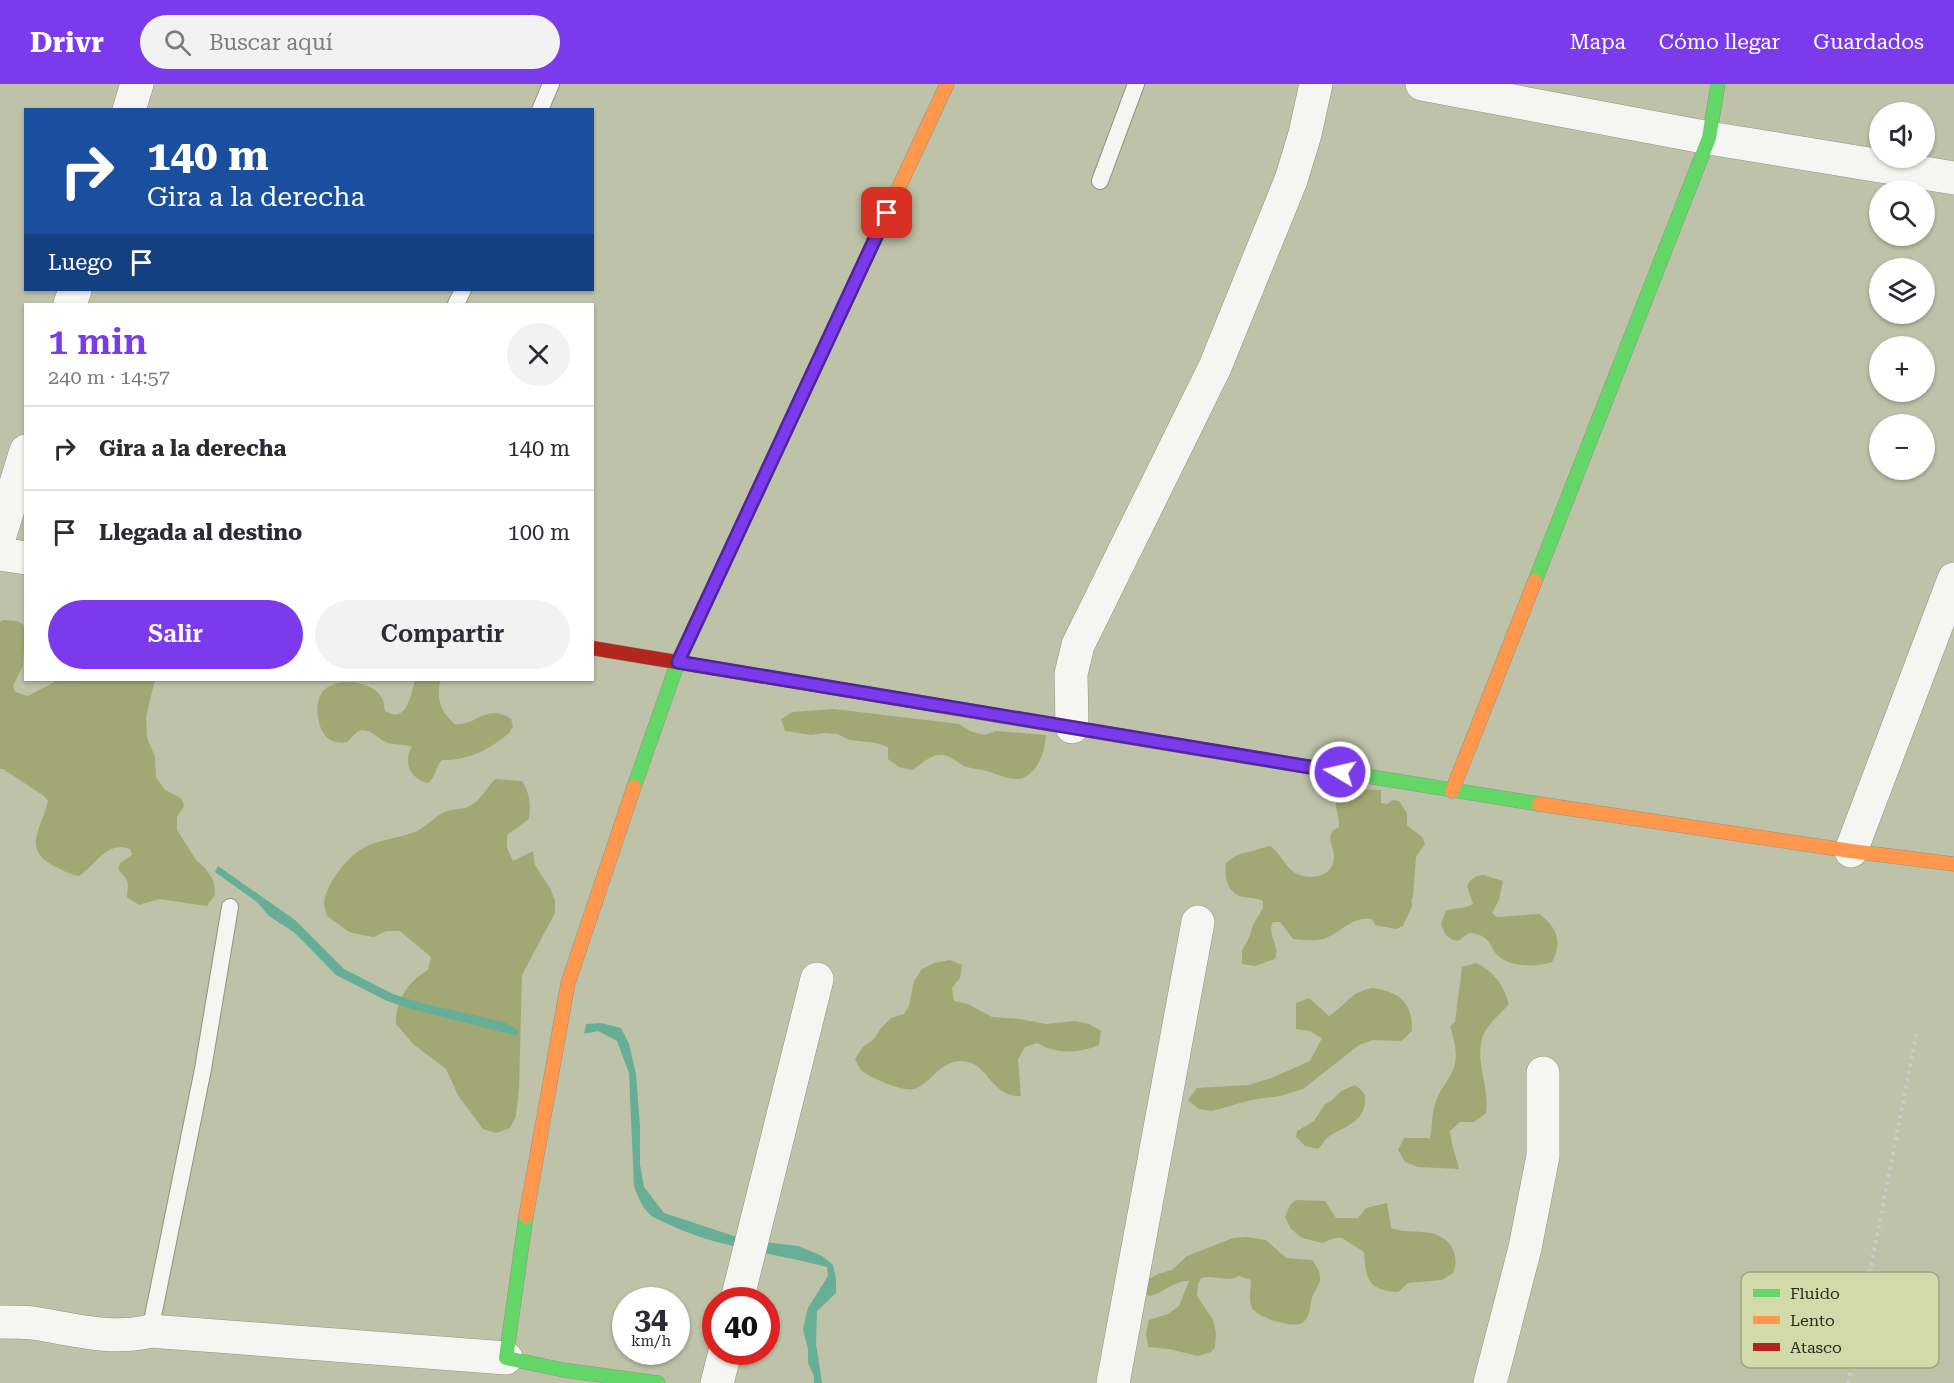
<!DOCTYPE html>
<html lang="es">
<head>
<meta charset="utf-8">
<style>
  body { margin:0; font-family:"Roboto Serif",serif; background:#f2f2f3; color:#2b2b33; height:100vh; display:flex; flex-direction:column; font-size:22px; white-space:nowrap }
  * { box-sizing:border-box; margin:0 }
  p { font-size:20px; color:#7c7c81 }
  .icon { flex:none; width:33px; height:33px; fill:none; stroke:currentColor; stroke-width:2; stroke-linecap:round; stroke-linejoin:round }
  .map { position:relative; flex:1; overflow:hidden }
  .panel { position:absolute; left:24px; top:219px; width:570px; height:378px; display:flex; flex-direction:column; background:#fff; border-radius:0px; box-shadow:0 2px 4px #0004 }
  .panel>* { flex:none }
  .banner { position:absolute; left:24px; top:24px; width:570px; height:183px; border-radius:0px; box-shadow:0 2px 4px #0004; background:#1a4fa0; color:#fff; overflow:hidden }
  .controls { position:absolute; left:1869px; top:18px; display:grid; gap:12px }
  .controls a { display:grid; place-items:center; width:66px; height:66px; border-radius:50%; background:#fff; box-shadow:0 2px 4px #0004; font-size:30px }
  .speed { position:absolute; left:612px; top:1203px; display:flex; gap:12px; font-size:30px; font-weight:700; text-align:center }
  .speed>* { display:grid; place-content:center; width:78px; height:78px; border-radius:50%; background:#fff; box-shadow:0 2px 4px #0004; line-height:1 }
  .speed small { font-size:15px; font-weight:400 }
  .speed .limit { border:9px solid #d22; background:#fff; color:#111 }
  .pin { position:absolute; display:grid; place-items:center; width:51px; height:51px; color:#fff; margin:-26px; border-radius:12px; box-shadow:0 3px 9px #0006 }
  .me { position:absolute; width:66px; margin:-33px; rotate:279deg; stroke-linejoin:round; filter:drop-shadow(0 0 4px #0008) }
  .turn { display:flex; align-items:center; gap:21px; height:126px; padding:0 24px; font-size:27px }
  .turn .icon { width:78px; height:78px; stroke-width:2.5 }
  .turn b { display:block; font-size:42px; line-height:51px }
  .then { display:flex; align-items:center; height:57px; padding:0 24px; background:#0003; gap:12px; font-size:22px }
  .round { display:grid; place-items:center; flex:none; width:63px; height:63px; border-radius:32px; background:#f2f2f3 }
  .head { display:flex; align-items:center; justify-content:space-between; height:102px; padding:0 24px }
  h1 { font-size:36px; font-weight:600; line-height:45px; color:#7c3aed }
  .cta { display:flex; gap:12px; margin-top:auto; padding:12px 24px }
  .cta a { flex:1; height:69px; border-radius:36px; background:#7c3aed; color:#fff; font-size:24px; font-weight:600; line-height:69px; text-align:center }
  .cta a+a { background:#f2f2f3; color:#2b2b33 }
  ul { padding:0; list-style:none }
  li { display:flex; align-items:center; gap:18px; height:84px; padding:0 24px; border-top:2px solid #e1e1e2 }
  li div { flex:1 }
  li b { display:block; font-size:22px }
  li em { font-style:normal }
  header { display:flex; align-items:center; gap:36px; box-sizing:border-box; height:84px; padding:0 30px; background:#7c3aed; color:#fff }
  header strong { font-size:28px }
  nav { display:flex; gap:33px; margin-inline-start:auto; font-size:21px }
  .search { width:420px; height:54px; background:#f2f2f3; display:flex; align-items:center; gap:15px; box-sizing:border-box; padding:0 21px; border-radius:33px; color:#7c7c81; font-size:22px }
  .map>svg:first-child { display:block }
</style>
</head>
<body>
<header>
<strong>Drivr</strong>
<div class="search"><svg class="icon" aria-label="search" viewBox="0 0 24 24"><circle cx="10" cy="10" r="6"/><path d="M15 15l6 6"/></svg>Buscar aquí</div>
<nav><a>Mapa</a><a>Cómo llegar</a><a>Guardados</a></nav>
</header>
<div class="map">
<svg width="1954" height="1299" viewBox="0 0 1954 1299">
  <rect width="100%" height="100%" fill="#bec2a8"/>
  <path fill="#a2a873" d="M3,536L17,537L23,540L25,547L23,582L13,602L15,608L28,612L58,596H155L146,633L147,654L155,673L156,693L164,705L182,715L184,722L177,733V746L196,776L206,785L214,798L215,811L207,822L159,815L139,821L127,813C128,795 130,799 118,785L120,779L132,771L130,765C106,757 97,780 79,792C69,790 62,786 52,781C21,764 43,742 48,717L44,712L3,685H0V538Z
    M415,596H440C437,617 439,624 454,640C476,643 487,618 511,635L513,642L510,648C491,665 468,677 442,676C435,683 436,693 428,699C411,696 402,677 412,663C404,660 396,661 388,659C379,656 368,641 357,648C354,650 351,655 347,658C341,659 334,659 329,655C317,647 313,618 323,607C335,593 373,596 382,614C384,617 384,623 385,627C407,641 411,610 415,596Z
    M834,625L959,640L970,647L984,651L996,647L1046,651C1045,667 1038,692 1018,695C1008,696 997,690 987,687C979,685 972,685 964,682C958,679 951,672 944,671C932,669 922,680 912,686L899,683L888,675V663L876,659L850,656L837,650L824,649L811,651L785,647L781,635L792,628Z
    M495,695L522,697C530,710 531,720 529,735L507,751V764L513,777L533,767L535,781L550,804L555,817V829L522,891L519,1005L516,1032L510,1044L496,1049L483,1045L458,1011L446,985L413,960L396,940C395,918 408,897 428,886L431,873L400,847H386L374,853L362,851L349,848L327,832C326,828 324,823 324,819C326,799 349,770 367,762C382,755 399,754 415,748C424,745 432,735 441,730C453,723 457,727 467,723C479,720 486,704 495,695Z
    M1341,705L1381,706V719L1387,720L1393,716L1399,717L1407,729V741L1423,754L1425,760L1416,773L1413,814L1411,816L1412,822L1403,842L1396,845L1375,841L1372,835C1353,831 1340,850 1323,855C1313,857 1303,856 1293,855L1280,838H1273C1266,851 1281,861 1275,875L1255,882L1242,880V866L1249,854L1253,841L1263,824V817C1256,814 1250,814 1243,813C1227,809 1224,793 1226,779L1237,771L1270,762C1282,770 1286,787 1300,791C1316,796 1334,791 1334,772C1334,765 1330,760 1330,753C1331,748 1334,745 1339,743C1340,729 1330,718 1341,705Z
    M1483,791L1503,797L1499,816L1492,829L1497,833L1539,830C1557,843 1563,858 1552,878C1539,883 1512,883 1501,874C1487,864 1494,851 1469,849L1458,857C1448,856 1443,849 1441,839L1446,827C1455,823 1464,826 1473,820L1467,802C1471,794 1475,792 1483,791Z
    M950,876L962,881L960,894L952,904L954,917L968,920L992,933L1020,935L1046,940L1075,937L1089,940L1101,947L1099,961C1079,970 1056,970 1037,959L1025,963L1018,975L1021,1012C989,1013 989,977 961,977C940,977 929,1001 914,1005C904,1008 870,994 862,987C859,984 857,979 855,975L863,963L874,955L881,944L891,934L904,930L909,922L914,897L922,885L934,879Z
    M1476,879C1494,887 1504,902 1509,920C1501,929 1490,938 1484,949C1473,974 1490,1003 1486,1029L1474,1038H1460L1450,1047L1452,1060L1459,1085L1418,1083L1405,1078L1398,1066L1404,1054H1430C1433,1042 1431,1029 1436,1017C1439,1008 1445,1001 1450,992C1460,976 1455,959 1450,942L1455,938L1462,883Z
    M1373,904C1401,909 1412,918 1412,947L1401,957L1373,956L1359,961L1303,1005L1280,1012L1251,1016L1212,1027L1199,1025L1188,1016L1197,1004L1249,1001L1274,993L1310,977L1322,954L1310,947L1296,945V919L1309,914L1329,932C1348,920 1349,908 1373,904Z
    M1355,1001C1363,1007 1366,1010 1365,1020C1361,1041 1341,1043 1327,1054C1324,1057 1321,1062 1318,1065L1305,1062L1296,1053L1297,1047L1314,1037L1325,1020L1331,1017L1341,1007Z
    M1296,1116L1325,1117L1336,1134H1358L1366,1124L1387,1119L1391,1144C1403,1149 1417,1146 1430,1149C1449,1152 1461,1170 1453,1189L1442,1196L1408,1199L1398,1208C1367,1206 1366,1195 1364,1168L1342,1154H1335L1322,1159L1302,1154L1291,1145L1285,1133L1290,1121Z
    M1247,1153L1266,1156L1286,1174L1312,1176C1316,1181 1320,1187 1320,1193C1321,1201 1314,1206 1312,1214C1310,1220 1311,1226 1308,1232C1307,1234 1304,1238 1302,1239C1293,1245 1257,1233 1252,1224C1248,1216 1251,1205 1251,1196L1239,1192C1227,1199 1214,1190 1201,1194L1198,1200L1197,1212L1213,1236L1216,1249L1215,1263L1211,1268L1198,1272L1169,1265L1148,1263L1146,1249L1149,1236L1168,1230L1179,1222L1189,1197C1175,1196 1163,1209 1150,1212L1144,1209L1147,1196L1158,1190L1172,1186L1187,1172L1233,1154Z"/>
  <path fill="#66ae95" d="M218,782L295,836L344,885L393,910L421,919L504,938L519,947L517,952L408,924L387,917L336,891L295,849L269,832L257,818L215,788Z
    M601,939L621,944L629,960L636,990L640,1043V1081L644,1103L664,1129L746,1156L798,1162L822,1172L833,1181L836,1195V1209L817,1227L816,1260L822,1299H814V1292L808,1279V1265L803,1245L808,1224L828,1192L827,1183C775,1169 719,1164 670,1141C665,1138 658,1136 653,1133C643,1126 638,1113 634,1102L629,989L617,957L598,947L584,950L586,940Z"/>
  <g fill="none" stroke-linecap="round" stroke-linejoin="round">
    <g stroke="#919480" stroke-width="18">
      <path id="lane" d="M540,26L551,0
        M1100,97L1136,0
        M456,220L463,206
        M150,1247L203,985L230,823"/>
    </g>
    <g stroke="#919480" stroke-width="34">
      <path id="street" d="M1422,0L1709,54L1954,94
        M129,26L137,0
        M70,220L75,206
        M0,451L26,367
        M0,470L26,474
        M1072,643L1071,590L1078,561L1215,283L1291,96L1305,50L1316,0
        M1851,767L1954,495
        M737,1216L817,895
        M0,1238C11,1238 22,1238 33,1239C71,1245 112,1257 150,1247L506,1274
        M717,1299L725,1268
        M1113,1299L1198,838
        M1490,1299L1525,1164L1543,1072V989"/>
    </g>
    <g stroke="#919480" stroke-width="15">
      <path id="fast" d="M1535,497L1709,54L1718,0
        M1242,672L1539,720
        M634,703L678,578L787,344
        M526,1132L506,1274L563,1286L658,1299"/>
    </g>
    <g stroke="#919480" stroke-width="15">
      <path id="slow" d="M874,157L947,0
        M941,622L1242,672
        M1452,707L1535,497
        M1539,720L1851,767L1954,780
        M526,1132L568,899L634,703"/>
    </g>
    <g stroke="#919480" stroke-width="15">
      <path id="jam" d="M787,344L874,157
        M592,564L941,622"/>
    </g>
    <path stroke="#cccec6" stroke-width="4" stroke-dasharray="3 4.5" stroke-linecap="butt" d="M1848,1299L1917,947"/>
    <use href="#lane" stroke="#f5f6f2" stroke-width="16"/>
    <use href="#street" stroke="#f5f6f2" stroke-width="33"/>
    <use href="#fast" stroke="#63d668" stroke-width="14"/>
    <use href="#slow" stroke="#ff974d" stroke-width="14"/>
    <use href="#jam" stroke="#b3261e" stroke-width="14"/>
  </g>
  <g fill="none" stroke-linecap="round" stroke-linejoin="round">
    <g stroke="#51269a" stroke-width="15">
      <path id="route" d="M887,129L678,578L1340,688"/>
    </g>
    <use href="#route" stroke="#7c3aed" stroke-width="10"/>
  </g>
  <rect x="1741" y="1188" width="198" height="96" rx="9" fill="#d3daaa" stroke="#a0a67e" stroke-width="1.5"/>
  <rect x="1753" y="1205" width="27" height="8" fill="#63d668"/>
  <rect x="1753" y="1232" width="27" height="8" fill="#ff974d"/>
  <rect x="1753" y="1259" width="27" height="8" fill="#b3261e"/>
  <g font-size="16" fill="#292c19">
    <text x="1790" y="1215">Fluido</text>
    <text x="1790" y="1242">Lento</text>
    <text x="1790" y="1269">Atasco</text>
  </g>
</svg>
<div class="controls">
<a><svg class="icon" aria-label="sound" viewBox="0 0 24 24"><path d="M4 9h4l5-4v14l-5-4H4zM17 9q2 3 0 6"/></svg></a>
<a><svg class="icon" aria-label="search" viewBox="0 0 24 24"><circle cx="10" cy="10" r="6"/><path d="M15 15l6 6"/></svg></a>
<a><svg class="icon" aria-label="layers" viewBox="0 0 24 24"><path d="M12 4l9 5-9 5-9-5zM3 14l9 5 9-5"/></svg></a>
<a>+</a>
<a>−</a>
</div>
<div class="speed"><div>34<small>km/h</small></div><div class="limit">40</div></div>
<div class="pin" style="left:887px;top:129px;background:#d93025"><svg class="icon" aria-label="arrive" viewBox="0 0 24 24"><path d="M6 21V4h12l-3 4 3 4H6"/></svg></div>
<svg class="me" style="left:1340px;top:688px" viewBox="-20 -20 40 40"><circle r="17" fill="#7c3aed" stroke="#fff" stroke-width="3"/><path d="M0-11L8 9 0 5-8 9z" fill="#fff"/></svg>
<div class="banner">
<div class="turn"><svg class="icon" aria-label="right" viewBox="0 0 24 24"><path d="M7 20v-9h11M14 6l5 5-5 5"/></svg><div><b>140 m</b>Gira a la derecha</div></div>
<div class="then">Luego<svg class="icon" aria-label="arrive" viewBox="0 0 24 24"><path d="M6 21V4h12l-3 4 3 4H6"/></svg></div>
</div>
<section class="panel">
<div class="head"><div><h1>1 min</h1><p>240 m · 14:57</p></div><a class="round"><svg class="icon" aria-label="close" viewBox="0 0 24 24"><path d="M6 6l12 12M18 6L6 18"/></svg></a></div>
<ul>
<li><svg class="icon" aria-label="right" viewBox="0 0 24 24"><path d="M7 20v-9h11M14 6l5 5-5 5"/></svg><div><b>Gira a la derecha</b></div><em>140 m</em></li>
<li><svg class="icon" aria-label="arrive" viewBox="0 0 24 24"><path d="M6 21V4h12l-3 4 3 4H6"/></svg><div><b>Llegada al destino</b></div><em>100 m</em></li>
</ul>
<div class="cta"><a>Salir</a><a>Compartir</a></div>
</section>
</div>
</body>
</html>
